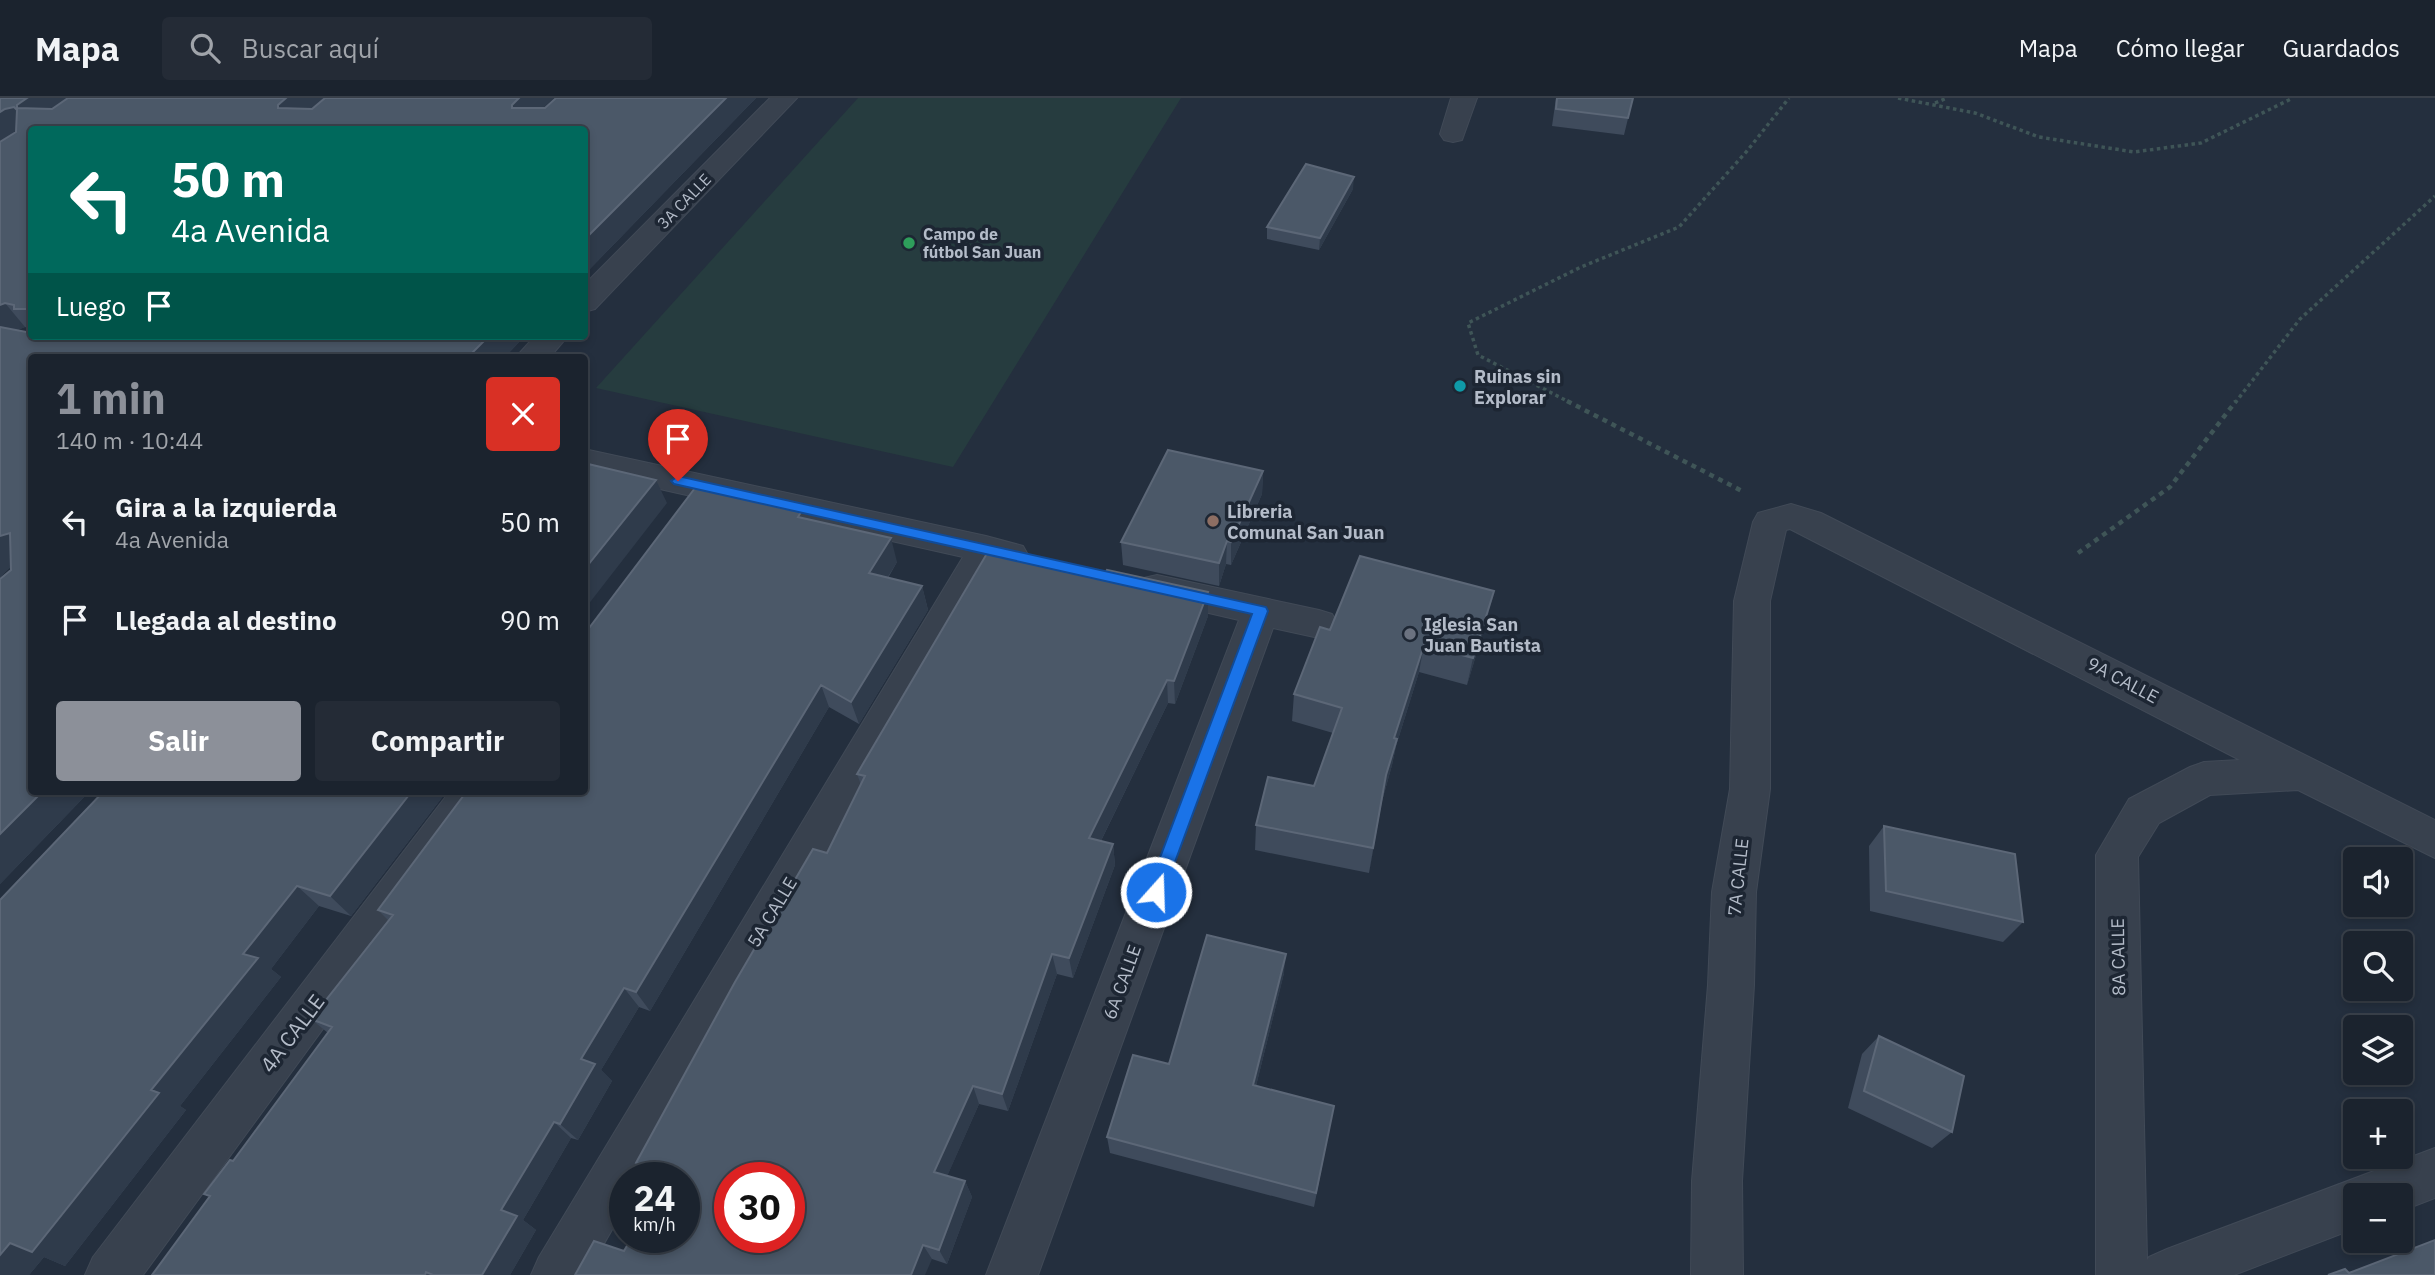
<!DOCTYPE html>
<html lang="es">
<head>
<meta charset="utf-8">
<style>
  body { margin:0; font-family:"IBM Plex Sans",sans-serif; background:#242b36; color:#f1f3f6; height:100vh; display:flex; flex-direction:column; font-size:26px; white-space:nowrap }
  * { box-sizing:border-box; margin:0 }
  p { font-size:23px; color:#a0a4aa }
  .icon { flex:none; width:38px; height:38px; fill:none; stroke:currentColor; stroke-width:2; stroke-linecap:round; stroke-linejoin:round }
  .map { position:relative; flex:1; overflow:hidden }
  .side { position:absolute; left:28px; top:256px; width:560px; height:441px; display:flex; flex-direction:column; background:#1b232e; border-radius:7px; box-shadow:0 4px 10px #0003,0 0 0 2px #39404a }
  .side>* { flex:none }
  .hud { position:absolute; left:28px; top:28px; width:560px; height:214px; border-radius:7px; box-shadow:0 4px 10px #0003,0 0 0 2px #39404a; background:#00695c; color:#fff; overflow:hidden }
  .tools { position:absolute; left:2343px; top:749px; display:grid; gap:14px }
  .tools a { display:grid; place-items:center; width:70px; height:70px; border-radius:7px; background:#1b232e; box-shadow:0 4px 10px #0003,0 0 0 2px #39404a; font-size:35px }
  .speed { position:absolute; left:609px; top:1064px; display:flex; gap:14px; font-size:35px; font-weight:700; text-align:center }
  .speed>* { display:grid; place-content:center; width:91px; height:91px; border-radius:50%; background:#1b232e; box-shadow:0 4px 10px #0003,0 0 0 2px #39404a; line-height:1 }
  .speed small { font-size:18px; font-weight:400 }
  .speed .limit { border:10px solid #d22; background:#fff; color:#111 }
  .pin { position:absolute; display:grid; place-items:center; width:60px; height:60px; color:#fff; margin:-72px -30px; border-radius:50% 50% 50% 0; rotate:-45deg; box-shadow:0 0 7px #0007 }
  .pin .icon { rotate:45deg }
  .me { position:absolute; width:77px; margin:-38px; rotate:20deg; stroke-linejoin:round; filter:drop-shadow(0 0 5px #0008) }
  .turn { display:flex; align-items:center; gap:24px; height:147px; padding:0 28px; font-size:32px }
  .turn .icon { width:91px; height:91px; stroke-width:2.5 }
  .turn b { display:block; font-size:49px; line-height:60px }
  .then { display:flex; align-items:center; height:66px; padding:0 28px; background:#0003; gap:14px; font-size:26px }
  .round { display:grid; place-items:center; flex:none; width:74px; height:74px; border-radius:7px; background:#242b36 }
  .summary { display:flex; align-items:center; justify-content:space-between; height:119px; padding:0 28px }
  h1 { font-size:42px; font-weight:700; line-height:52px; color:#8c9099 }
  .action { display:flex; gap:14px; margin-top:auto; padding:14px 28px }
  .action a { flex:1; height:80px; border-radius:7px; background:#8c9099; color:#fff; font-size:28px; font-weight:700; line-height:80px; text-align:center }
  .action a+a { background:#242b36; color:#f1f3f6 }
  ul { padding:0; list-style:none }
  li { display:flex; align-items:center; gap:21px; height:98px; padding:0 28px }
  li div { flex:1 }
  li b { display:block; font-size:26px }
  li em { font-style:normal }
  header { display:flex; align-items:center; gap:42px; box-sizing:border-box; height:98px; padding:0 35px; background:#1b232e; border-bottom:2px solid #39404a }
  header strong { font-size:33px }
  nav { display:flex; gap:38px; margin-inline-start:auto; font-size:24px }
  .search { width:490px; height:63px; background:#242b36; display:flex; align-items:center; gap:18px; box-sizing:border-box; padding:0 24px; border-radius:7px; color:#a0a4aa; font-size:26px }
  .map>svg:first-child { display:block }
</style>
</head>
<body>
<header>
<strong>Mapa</strong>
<div class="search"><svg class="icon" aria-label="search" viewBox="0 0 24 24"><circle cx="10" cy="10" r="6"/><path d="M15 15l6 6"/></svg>Buscar aquí</div>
<nav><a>Mapa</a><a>Cómo llegar</a><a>Guardados</a></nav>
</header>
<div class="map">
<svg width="2435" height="1177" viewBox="0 0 2435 1177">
  <rect width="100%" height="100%" fill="#242f3e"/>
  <path fill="#263c3f" d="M858,0H1181L953,369L596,290Z"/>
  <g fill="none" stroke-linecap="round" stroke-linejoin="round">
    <g stroke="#414a57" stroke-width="2">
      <path id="minor" d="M770,0H797L595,211L584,214V187Z
        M1451,0H1477L1462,42L1453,44L1444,42L1440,36Z
        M535,238H568L550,259H516Z
        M584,351L986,438L1023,448L1028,457L1023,466L1010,470L995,467L642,1080H625V1109L586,1177H531L539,1159L963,459L584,374Z
        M1791,406L1821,415L2435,722V760L2298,692L2210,697L2159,725L2138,759L2147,1162L2149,1159L2167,1151L2435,1050V1100L2401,1113V1097H2356V1130L2234,1177H2096V757L2129,701L2190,669L2204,664L2240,662L1790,431L1786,432L1770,503V691L1756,794L1754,887L1742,1083L1743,1177H1691L1692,1083L1708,887L1712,794L1730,691L1734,503L1753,424L1758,415Z
        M1157,477L1319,512L1332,516L1338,526L1332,536L1319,540L1273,530L1038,1177H986L1239,522L1144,500L1139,490L1144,480Z
        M450,693H494L488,705L143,1177H85L93,1159Z"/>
    </g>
    <path stroke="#3f5557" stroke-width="3.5" stroke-dasharray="3.5 3.5" stroke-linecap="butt" d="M1898,0L1975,15L2039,39L2134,54L2201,45L2293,0
      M1935,5L1947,0
      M1571,305L1478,257L1468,225L1581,169L1679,129L1747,53L1789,0
      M2235,305L2300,221L2435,98"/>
    <path stroke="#3f5557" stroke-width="4.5" stroke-dasharray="5 5" stroke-linecap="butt" d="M1567,303L1744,394
      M2078,455L2170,389L2236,303"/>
    <use href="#minor" fill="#38414e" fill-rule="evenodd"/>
  </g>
  <path fill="#3f4b5c" d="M0,0L543,10L756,0L584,177V32H32V232L25,229L17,232L32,238H525L505,259H32V693H90L0,786V481L11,472L10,469L0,479Z
    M1556,0H1633L1624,37L1552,28Z
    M1353,91L1319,152L1267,141V129Z
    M1263,373L1262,396L1231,467L1226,466L1219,488L1123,467L1121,444Z
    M803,421L897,464L888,480L922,488L928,512L859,626L829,609L650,913L639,909L601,972L612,983L578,1042L571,1040L523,1122L536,1132L510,1177H152L209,1099L204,1096L233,1063L328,935L311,921L388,822L378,812Z
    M1208,518L1175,606L1168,605L1101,743L1113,746L1115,767L1073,880L1057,876L1008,1013L979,1006L947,1078L965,1083L972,1099L947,1166L932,1161L624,1153L684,1080H651L636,1065L827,755L861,687L857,676Z
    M1487,521L1467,587L1419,574L1396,648L1392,667L1382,703L1369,775L1255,752L1256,727L1314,688L1333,635L1292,623L1294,596L1330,532Z
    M447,693L351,818L319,808L271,871L281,879L180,1008L186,1012L65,1168L44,1159L29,1177L0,802Z
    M1884,728L2023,824L2003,844L1870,813L1869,748Z
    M1284,875L1256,988L1334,1008L1314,1109L1110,1055L1107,1039L1169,966Z
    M1879,938L1952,1034L1932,1050L1848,1010L1862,956Z"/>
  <path fill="#2f3b4b" d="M27,0H76L34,30L17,10V7Z
    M286,0H328L291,32L278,10V7Z
    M519,0H554L522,30L512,10V7Z
    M726,0H756L584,177V142Z
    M14,9L31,32L0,49V14L5,11Z
    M1354,79L1353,91L1319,152L1320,140Z
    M5,205L25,229L13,234L0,235V207Z
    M489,238H525L505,259H468Z
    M1263,373L1262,396L1231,467V444Z
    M656,382L667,405L584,512V472Z
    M10,435L18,462L0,479V438Z
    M891,440L897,464L876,498L869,475Z
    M1227,443L1226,466L1219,488V465Z
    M922,488L928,512L859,626L851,604Z
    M1494,493L1487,521L1467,587L1473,560Z
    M1208,494V518L1175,606L1174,583Z
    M1424,547L1419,574L1396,648L1392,667L1382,703L1369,775L1386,677L1394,640Z
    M1167,582L1168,605L1092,761L1089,740Z
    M821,587L829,609L650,913L636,894Z
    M43,693H90L0,786V736Z
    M412,693H447L351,818L330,798Z
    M1113,746L1115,767L1073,880L1069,860Z
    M297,788L319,808L271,871L281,879L180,1008L186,1012L65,1168L32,1154L151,992L243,856Z
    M1052,856L1057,876L1008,1013L1002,996Z
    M1286,856L1284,875L1252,1004L1253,987Z
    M624,890L639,909L601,972L612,983L578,1042L560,1026L581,961Z
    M973,988L979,1006L942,1090L934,1074Z
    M554,1024L571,1040L523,1122L536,1132L510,1177H482L501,1112Z
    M965,1083L972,1099L947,1166L939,1152Z
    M10,1145L44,1159L29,1177H0V1157Z
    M923,1147L932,1161L925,1177H911Z"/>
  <path fill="#4b5868" stroke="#5c6777" stroke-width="2" fill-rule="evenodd" d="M0,0H27L17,7V10L52,11L68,0H286L278,7V10L312,11L325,0H519L512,7V10H545L556,0H726L584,142V32H32V211H14V207L5,205L0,207V44L16,34L17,12L14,9L5,11L0,14Z
    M1557,0H1633L1628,20L1556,11Z
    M1306,66L1354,79L1320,140L1267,129Z
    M0,229L32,235V238H489L468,259H32V693H43L0,736V481L11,472L10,435L0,438Z
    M1168,352L1263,373L1231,444L1227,443L1219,465L1121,444Z
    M584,365L656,382L584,472Z
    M695,390L801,414L798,419L891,440L869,475L922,488L851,604L821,587L636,894L624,890L581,961L595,966L560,1026L554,1024L501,1112L517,1118L482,1177H433L426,1174L425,1177H152L210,1098L204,1096L230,1062L233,1063L332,929L311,921L393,817L378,812L467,693H584V534H586Z
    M989,452L1105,476L1107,472L1208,494L1174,583L1167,582L1089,740L1113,746L1069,860L1052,856L1002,996L973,988L934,1074L965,1083L939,1152L923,1147L911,1177H575L594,1143L624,1153L632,1139H684V1080H664L667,1074L636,1065L735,884L813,751L827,755L865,678L857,676ZM730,1080H789V1139H730Z
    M1360,458L1494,493L1473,560L1424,547L1394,640L1397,641L1386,677L1373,750L1256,727L1268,679L1314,688L1342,610L1294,596L1320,529L1330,532Z
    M104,693H412L330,798L297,788L243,856L258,860L151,992L159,995L32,1154L10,1145L0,1157V802Z
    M1884,728L2015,756L2023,824L1886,793Z
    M1207,837L1286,856L1253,987L1334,1008L1316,1095L1107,1039L1133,957L1169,966Z
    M1879,938L1964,978L1952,1034L1864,993Z
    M2435,1142V1177H2328L2345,1171L2349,1175Z"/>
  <path fill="#1a73e8" stroke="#114b97" stroke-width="2" d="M678,378L1266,509L1268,513L1162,799L1156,802L1149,799L1147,794L1252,516L674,386L671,383Z"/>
  <circle fill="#2e9e5b" stroke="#1d2633" stroke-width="2.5" cx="909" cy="145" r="7"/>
  <circle fill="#0f9aa8" stroke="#1d2633" stroke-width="2.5" cx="1460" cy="288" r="7"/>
  <circle fill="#8d6e63" stroke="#1d2633" stroke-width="2.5" cx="1213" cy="423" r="7"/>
  <circle fill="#6b7280" stroke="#1d2633" stroke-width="2.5" cx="1410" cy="536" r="7"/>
  <g text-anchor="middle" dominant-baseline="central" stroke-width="7" stroke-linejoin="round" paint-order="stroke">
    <g font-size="16" fill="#b4bcc9" stroke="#1d2633">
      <text transform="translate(684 103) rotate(-46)">3A CALLE</text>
    </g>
    <g font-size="16" font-weight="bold" fill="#b4bcc9" stroke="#1d2633" text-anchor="start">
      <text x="923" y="136">Campo de<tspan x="923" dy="18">fútbol San Juan</tspan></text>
    </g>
    <g font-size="18" font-weight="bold" fill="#b4bcc9" stroke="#1d2633" text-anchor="start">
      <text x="1474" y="278">Ruinas sin<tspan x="1474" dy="21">Explorar</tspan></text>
      <text x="1227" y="413">Libreria<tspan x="1227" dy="21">Comunal San Juan</tspan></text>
      <text x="1424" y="526">Iglesia San<tspan x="1424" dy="21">Juan Bautista</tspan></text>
    </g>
    <g font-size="18" fill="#b4bcc9" stroke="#1d2633">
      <text transform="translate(2123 582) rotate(28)">9A CALLE</text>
      <text transform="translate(1738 779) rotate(-84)">7A CALLE</text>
      <text transform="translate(772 814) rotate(-59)">5A CALLE</text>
      <text transform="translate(2118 859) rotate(-91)">8A CALLE</text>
      <text transform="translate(1122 884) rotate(-70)">6A CALLE</text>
    </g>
    <g font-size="21" fill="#b4bcc9" stroke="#1d2633">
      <text transform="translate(292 935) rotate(-53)">4A CALLE</text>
    </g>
  </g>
</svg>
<div class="tools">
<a><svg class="icon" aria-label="sound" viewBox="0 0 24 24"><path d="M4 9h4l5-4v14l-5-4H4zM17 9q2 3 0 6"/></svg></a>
<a><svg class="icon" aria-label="search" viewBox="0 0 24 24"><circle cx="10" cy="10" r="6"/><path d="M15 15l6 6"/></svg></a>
<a><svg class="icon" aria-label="layers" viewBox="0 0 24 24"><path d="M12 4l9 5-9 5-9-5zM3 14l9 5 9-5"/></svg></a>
<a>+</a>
<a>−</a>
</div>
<div class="speed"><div>24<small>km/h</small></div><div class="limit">30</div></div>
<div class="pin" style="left:678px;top:383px;background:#d93025"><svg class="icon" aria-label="arrive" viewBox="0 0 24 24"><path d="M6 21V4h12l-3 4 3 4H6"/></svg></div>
<svg class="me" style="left:1156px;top:794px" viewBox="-20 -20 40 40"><circle r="17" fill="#1a73e8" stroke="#fff" stroke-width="3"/><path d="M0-11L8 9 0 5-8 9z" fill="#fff"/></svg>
<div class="hud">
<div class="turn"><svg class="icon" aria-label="left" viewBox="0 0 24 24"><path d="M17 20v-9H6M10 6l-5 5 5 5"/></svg><div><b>50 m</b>4a Avenida</div></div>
<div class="then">Luego<svg class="icon" aria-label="arrive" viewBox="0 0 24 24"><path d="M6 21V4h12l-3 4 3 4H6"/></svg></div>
</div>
<section class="side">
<div class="summary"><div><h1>1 min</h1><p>140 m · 10:44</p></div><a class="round" style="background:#d93025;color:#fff"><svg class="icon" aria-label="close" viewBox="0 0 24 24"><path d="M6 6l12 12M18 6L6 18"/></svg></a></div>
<ul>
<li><svg class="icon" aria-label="left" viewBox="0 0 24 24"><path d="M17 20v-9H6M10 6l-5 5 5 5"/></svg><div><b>Gira a la izquierda</b><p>4a Avenida</p></div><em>50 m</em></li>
<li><svg class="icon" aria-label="arrive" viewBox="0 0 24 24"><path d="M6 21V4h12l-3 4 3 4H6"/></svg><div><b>Llegada al destino</b></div><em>90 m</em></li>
</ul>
<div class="action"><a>Salir</a><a>Compartir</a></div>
</section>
</div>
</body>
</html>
